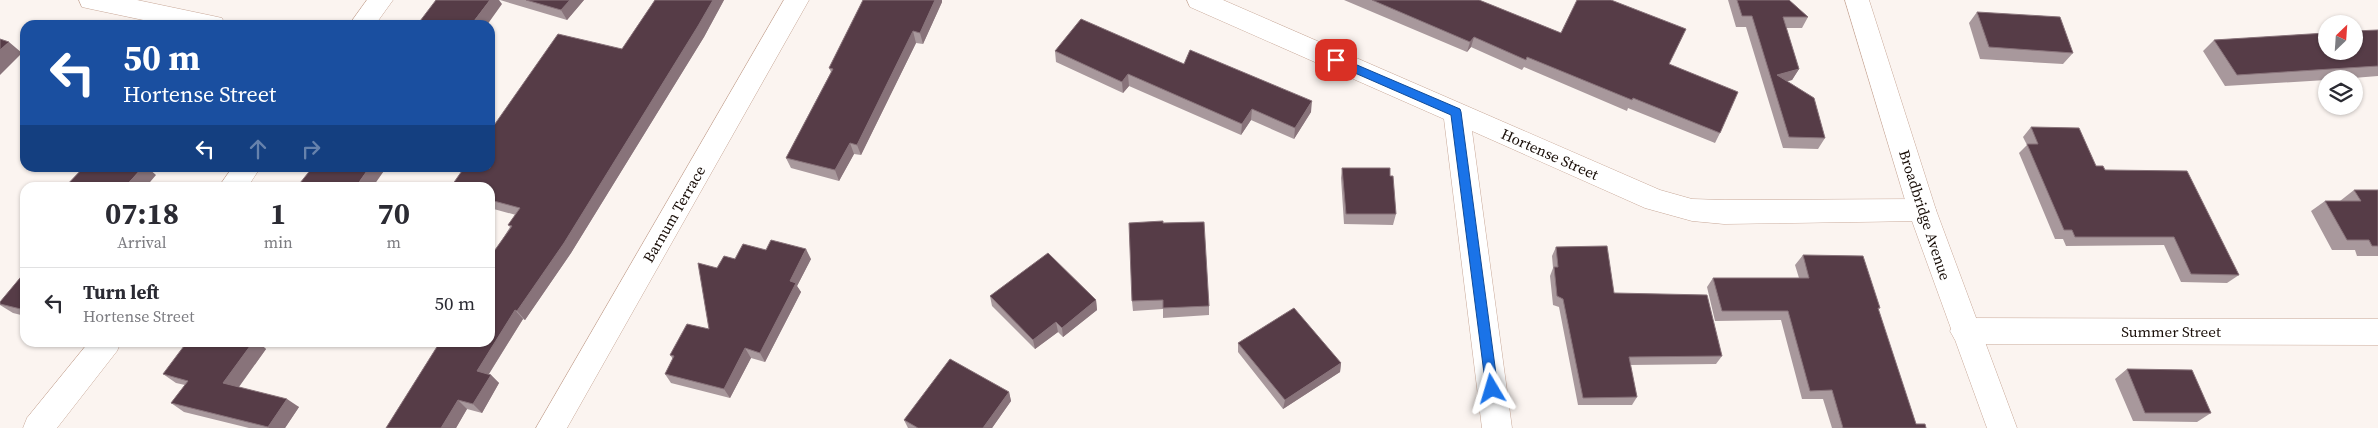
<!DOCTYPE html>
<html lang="en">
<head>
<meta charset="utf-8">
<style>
  body { margin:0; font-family:"Source Serif 4",serif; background:#f2f2f3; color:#2b2b33; height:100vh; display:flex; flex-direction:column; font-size:19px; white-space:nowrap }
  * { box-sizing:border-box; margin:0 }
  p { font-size:16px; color:#7c7c81 }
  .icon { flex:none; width:28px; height:28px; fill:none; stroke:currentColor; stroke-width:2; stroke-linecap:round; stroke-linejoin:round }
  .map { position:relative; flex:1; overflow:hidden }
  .side { position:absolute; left:20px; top:182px; width:475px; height:165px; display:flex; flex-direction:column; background:#fff; border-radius:15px; box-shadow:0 1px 4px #0004 }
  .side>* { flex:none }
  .banner { position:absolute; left:20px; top:20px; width:475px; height:152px; border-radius:15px; box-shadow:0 1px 4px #0004; background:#1a4fa0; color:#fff; overflow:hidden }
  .needle { width:32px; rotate:25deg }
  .tools { position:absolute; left:2318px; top:15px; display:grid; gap:10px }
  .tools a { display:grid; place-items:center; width:45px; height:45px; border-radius:50%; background:#fff; box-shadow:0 1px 4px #0004; font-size:25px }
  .pin { position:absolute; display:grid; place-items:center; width:42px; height:42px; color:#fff; margin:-21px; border-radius:10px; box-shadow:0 2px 8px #0006 }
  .me { position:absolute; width:55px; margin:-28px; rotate:353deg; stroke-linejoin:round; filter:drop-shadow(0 0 4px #0008) }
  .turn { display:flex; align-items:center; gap:18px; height:105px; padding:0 20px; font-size:22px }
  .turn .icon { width:65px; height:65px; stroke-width:2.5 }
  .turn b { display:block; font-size:35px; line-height:42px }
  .lanes { display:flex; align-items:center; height:48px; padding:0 20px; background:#0003; justify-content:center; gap:25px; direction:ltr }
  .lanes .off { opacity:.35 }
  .eta { display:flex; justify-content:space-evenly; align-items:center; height:85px; text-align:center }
  .eta b { font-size:30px; font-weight:700; line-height:35px }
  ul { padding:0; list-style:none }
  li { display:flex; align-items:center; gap:15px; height:70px; padding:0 20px; border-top:1px solid #e1e1e2 }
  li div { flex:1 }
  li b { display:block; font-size:19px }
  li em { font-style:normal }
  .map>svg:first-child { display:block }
</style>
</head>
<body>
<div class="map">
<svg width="2378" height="428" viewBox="0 0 2378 428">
  <rect width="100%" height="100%" fill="#fbf4f0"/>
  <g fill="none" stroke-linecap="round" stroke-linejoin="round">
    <g stroke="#c8a898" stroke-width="1">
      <path id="street" d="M79,0H137L213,16L222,18L225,25H167L91,9L82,7Z
        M367,0H393L375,25H349Z
        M784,0H809L567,428H536Z
        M1187,0H1223L1660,190L1692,199L1724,200L1922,199L1932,202L1936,210L1932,218L1922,221L1724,224L1692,221L1645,208L1472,131L1512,428H1482L1444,119L1190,7Z
        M232,168H260L247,188H218Z
        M1965,318L2378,319V345L1965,344L1955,340L1950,331L1955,322Z
        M89,342H121L117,351L57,428H23L27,418Z"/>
    </g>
    <g stroke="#c8a898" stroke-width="1">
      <path id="secondary" d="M1845,0H1869L1936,210L2017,428H1987L1908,210Z"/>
    </g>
    <use href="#street" fill="#fff" fill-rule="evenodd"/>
    <use href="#secondary" fill="#fff" fill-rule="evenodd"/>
  </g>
  <path fill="#a8989c" d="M500,0H584L567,20Z
    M655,0H724L704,37L571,253L525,320L523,319L489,374L491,375L499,383L482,413L467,409L456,428H386L440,342L510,227L508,225L516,215L490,208V188L622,49Z
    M863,0H942V2L923,44L916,43L861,155L854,154L839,181L791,168L786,158L831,72L829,68Z
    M1344,0H1479L1494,6L1561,33L1669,64L1720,133L1715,143L1628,108L1627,111L1524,67L1522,70L1471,47L1467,52Z
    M1728,0H1789L1808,17L1802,28H1786L1799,69L1792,80L1787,81L1825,138L1818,149L1783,148L1746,27H1736Z
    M1977,12L2073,53L2063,64L1980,59L1969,23Z
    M2378,30V76L2341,79H2326V80L2225,86L2203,51L2214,40Z
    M1055,51L1184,64L1311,112L1294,139L1251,120L1241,135L1129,86L1123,93L1056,62Z
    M2031,127L2096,166L2105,170L2239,275L2227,283L2181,282L2164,245L2066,246L2063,239H2055L2019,153L2027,145L2023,137Z
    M1342,168L1390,176L1396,214L1393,225L1344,224L1341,178Z
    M2354,190H2378V256H2357L2355,250H2332L2311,211L2325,201H2340Z
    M1163,223L1209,306V315L1163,318V309L1133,311L1132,301Z
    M1556,247L1614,293L1722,356L1716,364L1630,365L1637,397L1632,405H1578L1559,307L1553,305L1550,276L1553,268L1552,256Z
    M766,250L811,259L797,286L801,292L765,362L751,358L730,398L671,383L665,374L673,359L670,355L709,329L717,268L735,259Z
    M1803,255L1880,308L1878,310L1916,424L1926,428H1832L1823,399H1802L1781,320L1715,321L1707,287L1713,278H1799L1795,265Z
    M25,272V316L13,313L0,305V302Z
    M990,296L1096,300L1097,310L1063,337L1058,332L1035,349L992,306Z
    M259,343L266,349L239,387L299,407L285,428H249L184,412L171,403L185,385L176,383L163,374Z
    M1238,343L1341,363L1340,372L1283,409L1238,352Z
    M2127,369L2211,413L2197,422L2133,421L2115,379Z
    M1009,392L1011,401L992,428H908L904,420Z"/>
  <path fill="#88737a" d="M490,0H499L502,4L487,25H471Z
    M570,0H584L567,20L561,10Z
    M713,0H724L704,37L571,253L525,320L517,311Z
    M935,0H942V2L923,44L920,33Z
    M913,31L916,43L861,155L857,145Z
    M1474,37L1471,47L1467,52L1470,42Z
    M9,42L22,53L0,75V50Z
    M1799,69L1792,80L1773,85L1777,75Z
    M1128,74L1129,86L1123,93L1122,82Z
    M1312,101L1311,112L1294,139L1295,128Z
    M1252,109L1251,120L1241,135L1242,124Z
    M850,143L854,154L839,181L835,170Z
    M142,168H148L156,175L145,188H124Z
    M369,168H386L372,188H355Z
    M806,249L811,259L797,286L801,292L765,362L760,353L790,281Z
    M1096,300L1097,310L1063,337L1062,328Z
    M515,310L523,319L485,380L477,371Z
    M1056,322L1058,332L1035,349L1033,340Z
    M253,342H259V343L266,349L235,392L223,383Z
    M745,348L751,358L730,398L724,389Z
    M1341,363L1340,372L1283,409L1285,400Z
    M491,375L499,383L482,413L473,404Z
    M1009,392L1011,401L992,428H983Z
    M287,399L299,407L285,428H269L268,427Z
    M458,400L467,409L456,428H441Z"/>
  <path fill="#563c47" stroke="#88737a" d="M436,0H490L471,25H417Z
    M526,0H570L561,10Z
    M655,0H713L698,26L564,243L517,311L515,310L477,371L491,375L473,404L458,400L441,428H386L440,342H490V257L512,226L508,225L520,208L490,200V188H450L464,168H490V131L558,34L622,49Z
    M863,0H935L920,33L913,31L857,145L850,143L835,170L786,158L833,69L829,68Z
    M1372,0H1479L1494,6L1561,33L1577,0H1611L1686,29L1669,64L1738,92L1720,133L1633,98L1632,100L1527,57L1526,60L1474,37L1470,42Z
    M1737,0H1789L1808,17H1783L1799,69L1777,75L1814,98L1825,138L1789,137L1752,16H1742Z
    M1977,12L2060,17L2073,53L1989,47Z
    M1081,19L1184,64L1190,50L1312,101L1295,128L1252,109L1242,124L1128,74L1122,82L1055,51Z
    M2378,30V66L2237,75L2214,40L2326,33V51H2354V31Z
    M0,39L9,42L0,50Z
    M25,65V83H24Z
    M2031,127L2079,128L2096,166H2103L2105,170L2187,171L2239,275L2191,274L2174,237H2075L2072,230H2064L2027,144H2038Z
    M83,168H142L124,188H64Z
    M312,168H369L355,188H296Z
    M1342,168H1390V176H1393L1396,214H1346Z
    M2354,190H2378V246H2372L2369,240H2347L2325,201H2361Z
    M1163,221V223L1204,222L1209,306L1163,308V300L1132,301L1129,223Z
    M771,240L806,249L790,281L796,283L760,353L745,348L724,389L665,374L674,356L670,355L687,324L709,329L698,263L717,268L724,256L735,259L743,244L766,250Z
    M1607,246L1614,293L1707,295L1722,356L1629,357L1637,397L1583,398L1563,299L1557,296L1554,267H1558L1556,247Z
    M1048,253L1096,300L1062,328L1056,322L1033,340L990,296Z
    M1803,255L1863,256L1880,308H1878L1916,424H1925L1926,428H1843L1832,390L1810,391L1788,311H1722L1713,278H1809Z
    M25,272V310L0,304V302Z
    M1294,308L1341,363L1285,400L1238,343Z
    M187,342H253L223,383L287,399L268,427L171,403L188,381L163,374Z
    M950,359L1009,392L983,428H918L904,420Z
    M2127,369L2192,370L2211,413H2145Z"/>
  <path fill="#1a73e8" stroke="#114b97" d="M1336,56L1460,109L1461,112L1498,389L1496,393H1487L1486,389L1451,115L1332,63L1331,60Z"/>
  <g text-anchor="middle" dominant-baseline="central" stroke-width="5" stroke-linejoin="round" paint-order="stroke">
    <g font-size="15" fill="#190e08" stroke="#fff">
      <text transform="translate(1550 154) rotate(24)">Hortense Street</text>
      <text transform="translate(674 214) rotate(-60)">Barnum Terrace</text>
      <text transform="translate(1925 215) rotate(72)">Broadbridge Avenue</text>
      <text x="2171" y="331">Summer Street</text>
    </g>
  </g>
</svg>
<div class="tools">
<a><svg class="needle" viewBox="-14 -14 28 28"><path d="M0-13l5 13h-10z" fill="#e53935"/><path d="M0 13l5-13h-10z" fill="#7c7c81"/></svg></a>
<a><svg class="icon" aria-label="layers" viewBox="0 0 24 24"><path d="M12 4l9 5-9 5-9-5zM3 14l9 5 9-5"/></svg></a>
</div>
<div class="pin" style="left:1336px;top:60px;background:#d93025"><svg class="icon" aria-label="arrive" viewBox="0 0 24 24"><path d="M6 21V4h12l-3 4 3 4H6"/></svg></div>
<svg class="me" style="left:1492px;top:389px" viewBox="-20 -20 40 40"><path d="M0-17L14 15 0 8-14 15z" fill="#1a73e8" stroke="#fff" stroke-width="4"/></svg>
<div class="banner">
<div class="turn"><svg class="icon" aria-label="left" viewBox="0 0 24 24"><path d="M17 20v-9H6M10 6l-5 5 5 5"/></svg><div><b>50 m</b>Hortense Street</div></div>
<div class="lanes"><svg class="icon" aria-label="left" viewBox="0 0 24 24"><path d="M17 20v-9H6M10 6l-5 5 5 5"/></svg><svg class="icon off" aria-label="ahead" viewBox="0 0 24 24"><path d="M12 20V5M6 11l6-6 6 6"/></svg><svg class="icon off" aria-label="right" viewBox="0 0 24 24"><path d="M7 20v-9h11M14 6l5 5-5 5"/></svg></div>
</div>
<section class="side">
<div class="eta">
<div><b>07:18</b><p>Arrival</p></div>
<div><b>1</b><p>min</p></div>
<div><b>70</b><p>m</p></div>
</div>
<ul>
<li><svg class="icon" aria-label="left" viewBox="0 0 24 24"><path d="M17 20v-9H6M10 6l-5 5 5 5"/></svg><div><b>Turn left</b><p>Hortense Street</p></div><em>50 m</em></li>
</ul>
</section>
</div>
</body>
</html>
